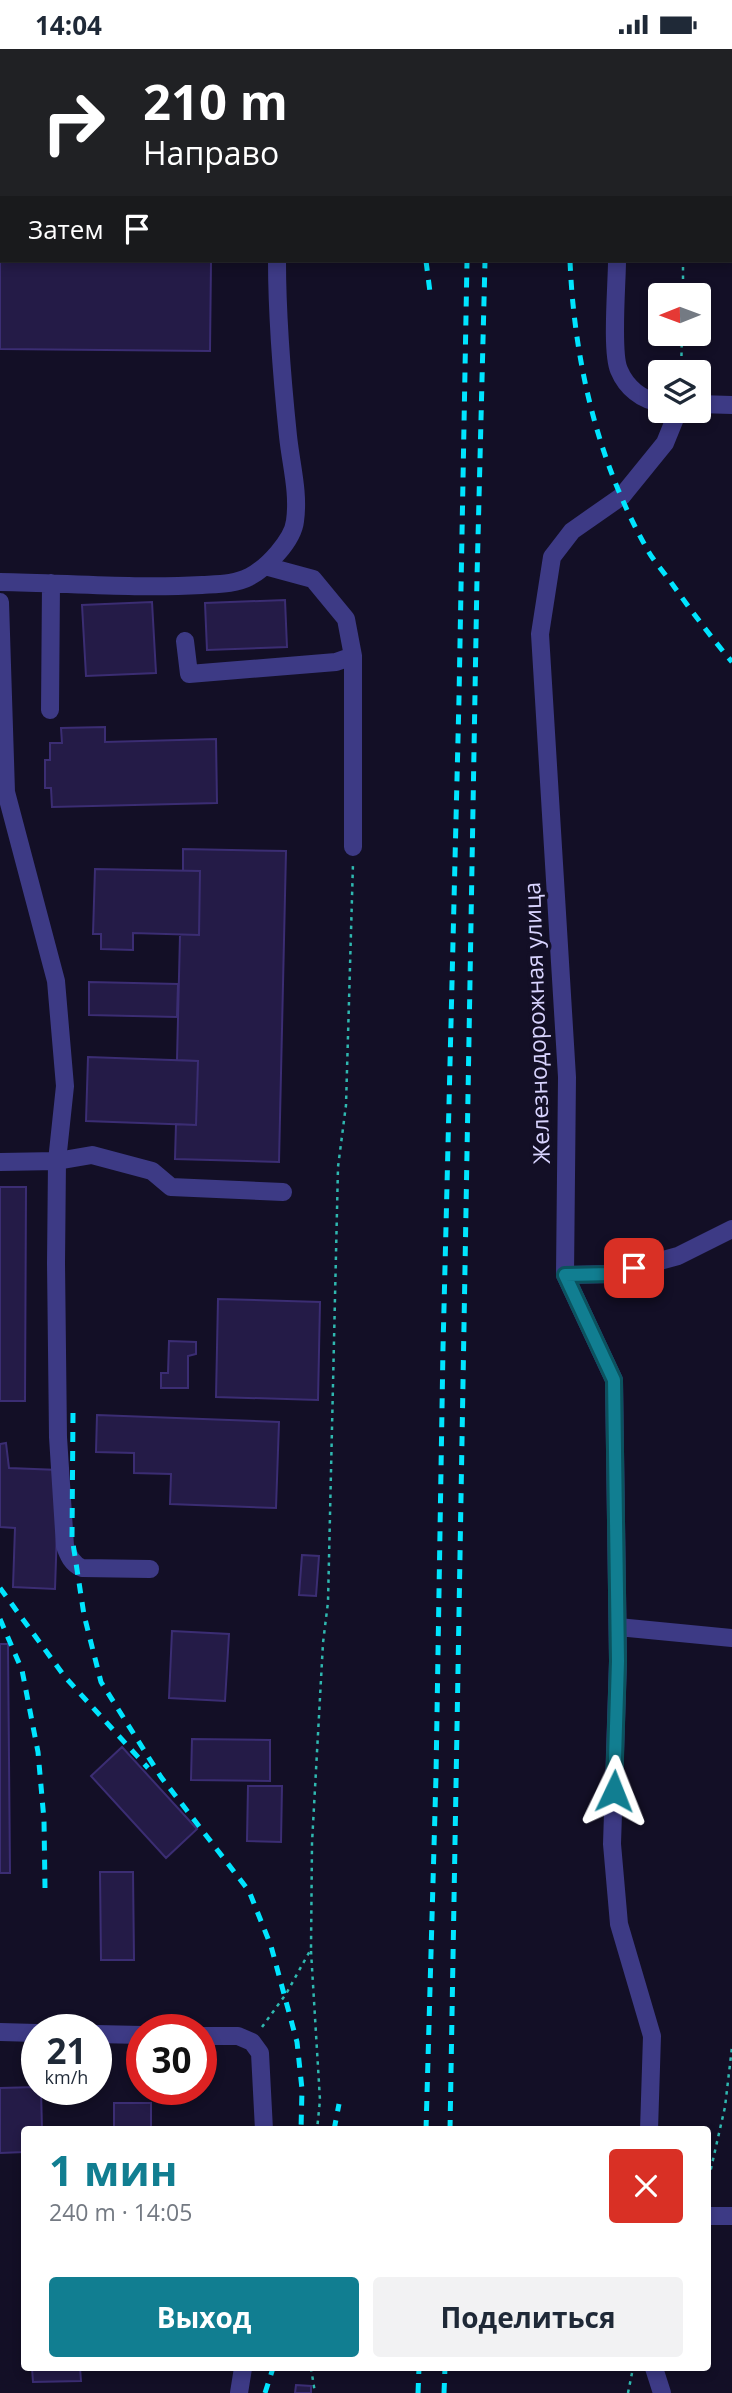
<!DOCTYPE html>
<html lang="ru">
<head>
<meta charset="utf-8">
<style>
  body { margin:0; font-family:"Open Sans",sans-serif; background:#f2f2f3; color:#1f2937; height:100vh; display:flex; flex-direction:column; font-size:26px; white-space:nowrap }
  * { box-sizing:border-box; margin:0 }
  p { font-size:23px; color:#747a83 }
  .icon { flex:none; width:38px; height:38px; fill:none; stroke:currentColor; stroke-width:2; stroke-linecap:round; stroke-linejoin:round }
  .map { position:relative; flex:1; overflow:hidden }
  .drawer { position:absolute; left:21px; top:2077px; width:690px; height:245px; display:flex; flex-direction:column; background:#fff; border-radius:7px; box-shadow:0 4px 10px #0003 }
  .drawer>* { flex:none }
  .top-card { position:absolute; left:0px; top:0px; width:733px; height:214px; box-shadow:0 4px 10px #0003; background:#202124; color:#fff; overflow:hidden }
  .needle { width:46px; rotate:269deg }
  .fabs { position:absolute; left:648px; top:234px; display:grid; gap:14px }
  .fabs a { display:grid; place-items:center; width:63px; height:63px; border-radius:7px; background:#fff; box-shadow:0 4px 10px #0003; font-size:35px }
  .speed { position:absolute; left:21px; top:1965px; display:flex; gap:14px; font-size:35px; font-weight:700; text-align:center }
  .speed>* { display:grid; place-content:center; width:91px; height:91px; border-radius:50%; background:#fff; box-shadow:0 4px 10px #0003; line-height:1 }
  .speed small { font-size:18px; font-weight:400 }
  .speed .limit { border:10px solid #d22; background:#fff; color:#111 }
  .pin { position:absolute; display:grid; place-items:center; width:60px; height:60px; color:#fff; margin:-30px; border-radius:14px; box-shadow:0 4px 10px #0006 }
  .me { position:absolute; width:77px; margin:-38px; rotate:2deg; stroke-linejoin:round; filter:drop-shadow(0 0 5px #0008) }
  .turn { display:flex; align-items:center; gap:24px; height:147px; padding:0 28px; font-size:32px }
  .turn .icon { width:91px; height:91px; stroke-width:2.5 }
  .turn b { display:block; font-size:49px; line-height:60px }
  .then { display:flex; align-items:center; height:66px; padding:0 28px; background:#0003; gap:14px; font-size:26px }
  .round { display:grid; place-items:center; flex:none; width:74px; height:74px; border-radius:7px; background:#f2f2f3 }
  .head { display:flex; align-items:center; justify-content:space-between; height:119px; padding:0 28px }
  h1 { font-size:42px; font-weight:700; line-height:52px; color:#117e91 }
  .action { display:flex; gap:14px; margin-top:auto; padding:14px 28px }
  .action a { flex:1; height:80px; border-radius:7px; background:#117e91; color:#fff; font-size:28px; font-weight:700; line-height:80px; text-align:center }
  .action a+a { background:#f2f2f3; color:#1f2937 }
  .status { display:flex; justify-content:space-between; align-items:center; height:49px; padding:0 35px; background:#fff; direction:ltr }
  .status svg { height:19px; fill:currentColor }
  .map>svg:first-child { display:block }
</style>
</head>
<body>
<div class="status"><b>14:04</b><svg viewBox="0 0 49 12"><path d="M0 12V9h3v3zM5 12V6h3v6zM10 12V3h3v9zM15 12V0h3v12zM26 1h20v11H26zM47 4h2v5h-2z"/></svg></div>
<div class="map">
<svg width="732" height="2344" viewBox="0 0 732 2344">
  <rect width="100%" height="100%" fill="#130f26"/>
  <path fill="#241b47" stroke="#3b2d73" stroke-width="2" d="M0,0H113L2,2V37Z
    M0,86L2,212H211L210,302L0,300Z
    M285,551L287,598L207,601L205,554Z
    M152,553L156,624L86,627L82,556Z
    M105,678V693L216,690L217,754L52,758L51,739H45V711H50V694H62L61,679Z
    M183,800L286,802L279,1113L175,1110L176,1075L196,1076L198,1012L177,1011L180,886H199L200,822H183Z
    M95,820L200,822L199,886L133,884V901L101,900V885H93Z
    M89,933L178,935L177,968L89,966Z
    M88,1008L198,1012L196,1076L86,1072Z
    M0,1138H26L25,1352H0Z
    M218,1250L320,1253L318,1351L216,1348Z
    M169,1292L196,1293V1305L188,1307V1339H161V1324H168Z
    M97,1366L279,1373L276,1459L170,1455L171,1425L134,1424V1404L96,1403Z
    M6,1394L9,1419L59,1421L55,1540L13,1538L15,1479L0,1478V1395Z
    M302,1506L319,1507L316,1547L299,1546Z
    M172,1582L229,1585L225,1652L169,1649Z
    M0,1595H8L10,1824H0Z
    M192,1690L270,1691V1732L191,1731Z
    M122,1698L197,1780L166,1809L91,1727Z
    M248,1737H282L281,1793L247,1792Z
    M100,1823H133L134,1911H101Z
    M37,2038V2040H41L42,2081H24V2103L0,2104V2039Z
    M114,2054H151V2081H114Z
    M32,2319H80L81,2332L33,2333Z
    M296,2336L311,2337V2344H295Z"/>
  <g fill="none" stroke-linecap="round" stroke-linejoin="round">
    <path stroke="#2fb8b0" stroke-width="2.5" stroke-dasharray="3.5 5" stroke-linecap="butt" d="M687,2V0
      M683,247V212
      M681,324L682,285
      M311,1902L320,2051L317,2081
      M262,1978L286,1945L311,1900L312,1794L323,1594L328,1553L338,1118L346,1056L353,814
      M707,2137L725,2058L732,1998
      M311,2319L315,2344
      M628,2344L633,2319"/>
    <path stroke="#3d3a85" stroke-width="18" d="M271,0V2
      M621,2V0
      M617,212C617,235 611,303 619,321C626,338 642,352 660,353
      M698,355L732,356
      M265,517L313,530L346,570L353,607V798
      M0,533C67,534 135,540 202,536C218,535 236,535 249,528C267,519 293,491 295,472C299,443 291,416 288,387C282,329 277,270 277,212
      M0,553L6,743L56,932L65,1037L57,1112L56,1214L58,1388L65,1497C68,1506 72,1515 82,1519L150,1520
      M185,592L189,625L336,613L353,607
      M50,661L51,534
      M0,1113L57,1112L92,1106L152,1122L171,1138L283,1143
      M565,1226L612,1225L678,1207L732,1180
      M618,1578L732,1589
      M0,1983L37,1984
      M96,1985L142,1986
      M201,1987H238L252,1993L260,2004L264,2081
      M649,2081L652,1987L619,1875L612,1795L618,1612L614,1331L565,1226L567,1028L540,585L552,508L572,482L622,447L665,394L678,362
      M707,2167H732
      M654,2319L662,2344
      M239,2344L243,2319"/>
    <path stroke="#00e5ff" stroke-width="5" stroke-dasharray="10 9" stroke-linecap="butt" d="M385,0V2
      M566,0V2
      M473,2V0
      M490,2V0
      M426,212L430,243
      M570,212C574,310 597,411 646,498C652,510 662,521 670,532C690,560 710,587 732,613
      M73,1364L72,1488L84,1566L101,1633L161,1728L249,1842L271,1897L297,1993L302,2040L301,2081
      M0,1539L65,1628L148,1719
      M0,1570L22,1621L38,1703L44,1771L45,1839
      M334,2081L339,2055
      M426,2081L436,1727L443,1299L459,649L467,212
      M450,2081L477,529L485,212
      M265,2344L273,2319
      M418,2344L419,2319
      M444,2344L445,2319"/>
  </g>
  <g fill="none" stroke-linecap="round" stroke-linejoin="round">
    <g stroke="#0b525e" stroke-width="18">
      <path id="route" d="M614,1742L618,1612L614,1331L565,1226L612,1225L634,1219"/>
    </g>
    <use href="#route" stroke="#117e91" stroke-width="12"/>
  </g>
  <g text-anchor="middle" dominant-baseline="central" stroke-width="7" stroke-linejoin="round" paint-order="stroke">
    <g font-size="23" fill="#d9d4ff" stroke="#130f26">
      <text transform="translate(536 974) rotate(-92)">Железнодорожная улица</text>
    </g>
  </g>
</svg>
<div class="fabs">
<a><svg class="needle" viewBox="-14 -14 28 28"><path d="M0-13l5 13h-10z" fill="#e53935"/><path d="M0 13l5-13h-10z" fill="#747a83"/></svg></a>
<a><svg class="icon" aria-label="layers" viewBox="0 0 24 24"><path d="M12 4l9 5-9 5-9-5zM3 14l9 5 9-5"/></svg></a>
</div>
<div class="speed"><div>21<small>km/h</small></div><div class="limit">30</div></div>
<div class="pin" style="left:634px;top:1219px;background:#d93025"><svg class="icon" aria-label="arrive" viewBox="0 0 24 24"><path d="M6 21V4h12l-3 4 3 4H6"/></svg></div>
<svg class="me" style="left:614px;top:1742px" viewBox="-20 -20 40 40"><path d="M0-17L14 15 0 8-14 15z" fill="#117e91" stroke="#fff" stroke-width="4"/></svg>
<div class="top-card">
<div class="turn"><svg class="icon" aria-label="right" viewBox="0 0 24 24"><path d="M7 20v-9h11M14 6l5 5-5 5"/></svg><div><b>210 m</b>Направо</div></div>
<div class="then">Затем<svg class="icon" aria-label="arrive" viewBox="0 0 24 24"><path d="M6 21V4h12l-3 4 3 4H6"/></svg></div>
</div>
<section class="drawer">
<div class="head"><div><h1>1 мин</h1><p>240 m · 14:05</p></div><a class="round" style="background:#d93025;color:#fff"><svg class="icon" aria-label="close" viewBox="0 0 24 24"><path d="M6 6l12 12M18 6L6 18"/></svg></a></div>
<div class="action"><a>Выход</a><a>Поделиться</a></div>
</section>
</div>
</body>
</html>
